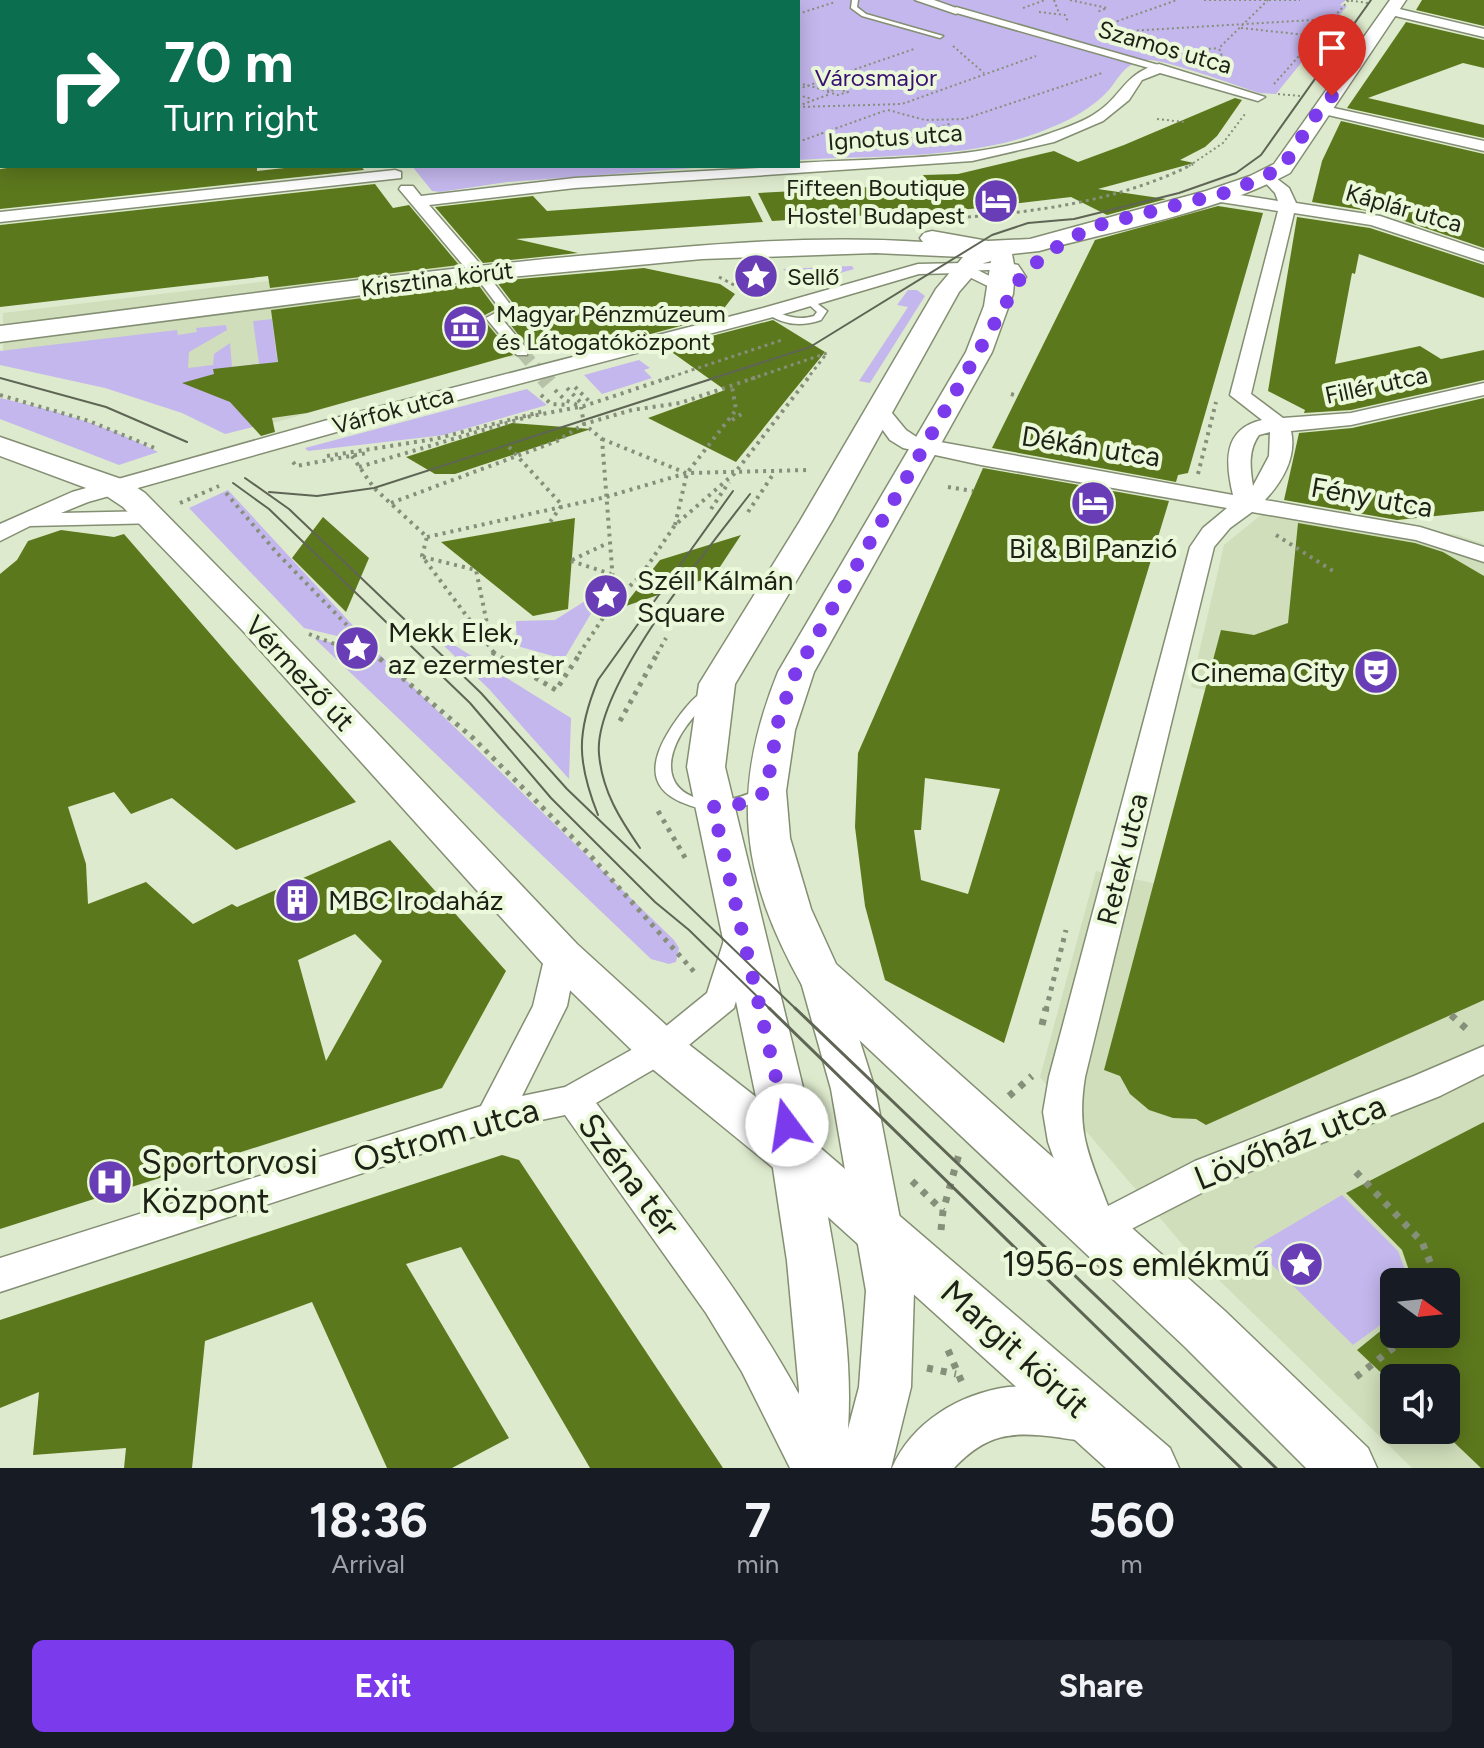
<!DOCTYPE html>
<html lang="en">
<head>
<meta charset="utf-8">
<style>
  body { margin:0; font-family:Figtree,sans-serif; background:#20242c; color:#f1f3f6; height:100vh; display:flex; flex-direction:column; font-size:30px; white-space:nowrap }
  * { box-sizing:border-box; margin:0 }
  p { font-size:26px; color:#9ea1a6 }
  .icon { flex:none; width:44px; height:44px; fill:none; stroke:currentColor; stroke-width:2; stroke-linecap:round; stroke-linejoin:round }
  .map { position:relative; height:1468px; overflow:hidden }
  .drawer { display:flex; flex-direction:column; background:#171b24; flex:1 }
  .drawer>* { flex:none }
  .guide { position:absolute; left:0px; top:0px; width:800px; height:168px; box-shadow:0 4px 20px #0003; background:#0b6e4f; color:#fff; overflow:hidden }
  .needle { width:52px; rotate:105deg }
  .controls { position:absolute; left:1380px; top:1268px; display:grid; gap:16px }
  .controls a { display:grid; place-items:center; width:80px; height:80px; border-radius:12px; background:#171b24; box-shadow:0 4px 20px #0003; font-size:40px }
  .pin { position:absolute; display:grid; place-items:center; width:68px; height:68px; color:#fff; margin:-82px -34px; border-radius:50% 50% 50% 0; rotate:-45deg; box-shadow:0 0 8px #0007 }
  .pin .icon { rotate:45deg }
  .me { position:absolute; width:88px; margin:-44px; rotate:346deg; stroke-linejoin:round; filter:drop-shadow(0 0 6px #0008) }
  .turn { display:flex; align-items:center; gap:28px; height:168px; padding:0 32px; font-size:36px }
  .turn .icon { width:104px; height:104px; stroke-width:2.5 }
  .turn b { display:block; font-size:56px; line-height:68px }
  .eta { display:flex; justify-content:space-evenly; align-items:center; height:136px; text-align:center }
  .eta b { font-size:48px; font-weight:700; line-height:56px }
  .primary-button { display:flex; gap:16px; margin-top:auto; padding:16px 32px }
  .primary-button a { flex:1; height:92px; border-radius:12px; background:#7c3aed; color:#fff; font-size:32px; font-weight:700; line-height:92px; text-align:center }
  .primary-button a+a { background:#20242c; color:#f1f3f6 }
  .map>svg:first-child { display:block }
</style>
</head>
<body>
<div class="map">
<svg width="1484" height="1468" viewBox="0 0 1484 1468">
  <rect width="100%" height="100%" fill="#deeacd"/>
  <path fill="#d0debb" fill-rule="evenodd" d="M475,256L544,352L502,358L273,423L3,355V313Z
    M1302,507L1458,535L1484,544V1468H1412L1183,1245L1040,1077L1096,871L1153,883L1234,912L1253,700L1191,687L1224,545L1262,514ZM1394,1282H1446V1334H1394ZM1394,1378H1446V1430H1394Z"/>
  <path fill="#c4b7ed" d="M702,0H1346L1340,5L1347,6L1276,94L1259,93C1238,86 1164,59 1148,60C1121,62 1119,82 1103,96C1087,111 1066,122 1045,130C972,160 876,155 798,160V2H695Z
    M412,166H720L507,182L440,192L432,191Z
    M852,266L854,269L799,285L783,269Z
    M908,290H917L925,296L870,383L859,381L908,307L897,305Z
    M272,319L281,391L253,427L225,434L182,413L105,388L0,365V351L177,330L178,335L197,332L196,328L226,325L227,330L189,352L188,368L213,365L214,354L230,343L232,367L259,364L253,321Z
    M639,360L650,368L644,370L652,378L602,394L584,375Z
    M527,389L547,405L444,435L308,451L305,448Z
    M0,398C54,410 109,426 158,452L119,465L0,419Z
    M228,490L370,644L304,628L189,508Z
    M596,594L602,595L564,659L517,646L516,621L555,620Z
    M314,638L380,655L674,940L679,948L676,962L669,964L651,959Z
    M439,641L451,643L571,718L569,779L489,689Z
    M1342,1195L1398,1251L1409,1281L1394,1282V1315L1353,1345L1254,1247Z"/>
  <path fill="#5c781d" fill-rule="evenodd" d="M1422,0H1484V26L1416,10Z
    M1406,22L1484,40V68L1463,63L1368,98L1484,125V138L1347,108Z
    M1235,98L1242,100L1217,136L1205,147L1180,160L1194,163L1098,189L1166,199L1107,215L1071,197L970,209L772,221L758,193L928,184L923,175L958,174L1054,151L1078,162L1124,145Z
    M1341,121L1484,154V248L1381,213L1312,202L1322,161Z
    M21,166H257V171L303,166H361L364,170L0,209V169Z
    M375,184L393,208L409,205L459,265L270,288L268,276L0,307V225Z
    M533,196L547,211L750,196L763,222L516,239L578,253L483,263L435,207Z
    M1218,206L1263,213L1188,473L1178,475L1176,482L992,448L1095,240Z
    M1297,217L1370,228L1484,265V298L1359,254L1355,274L1352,273L1335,364L1420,346L1441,359L1484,350V380L1351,410L1304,413L1305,410L1268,391Z
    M644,268L720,284L735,294L718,316L647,335L641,330L560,350H530L507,320L517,315L518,310L496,281Z
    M477,283L496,309L485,315L484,320L513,355L307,413L272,418L275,432L261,436L230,402L182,383L214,374L213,369L278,362L271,310Z
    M773,320L825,352L736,462L648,418L725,390L666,348Z
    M1484,398V511L1397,520L1284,500L1299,433L1352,428Z
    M512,423L591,429L455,474H435L406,457Z
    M983,468L1169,501L1004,1043L885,980L865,906L855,827L858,753ZM925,778L1000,789L968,894L921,880L914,830H921Z
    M323,517L369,558L346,612L292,558Z
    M575,518L568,609L533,616L441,542Z
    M1298,523L1415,543L1443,552L1484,576V1000L1206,1125L1196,1119L1173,1118L1149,1110L1130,1094L1120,1076L1104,1070L1221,630L1254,635L1288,623Z
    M61,530L114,537L124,534L356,802L236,850L172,798L131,814L114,792L68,807L86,864L88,904L146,882L193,924L232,904L237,907L390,840L506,971L442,1088L0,1229V574L17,560L28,541ZM355,934L382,961L326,1061L298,960Z
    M741,535L714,576L623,607L660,560Z
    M1484,1122V1468H1481L1441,1430H1446V1378H1394V1385L1357,1350L1394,1320V1334H1446V1282H1413L1402,1250L1346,1193Z
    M502,1155L519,1160L723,1468H590L461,1247L406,1264L509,1438L452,1468H387L312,1302L205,1341L192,1468H124L126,1448L33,1455L39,1392L0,1408V1320Z"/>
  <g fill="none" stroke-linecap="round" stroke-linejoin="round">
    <path stroke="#b7c2a8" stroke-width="13" stroke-dasharray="13 6" stroke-linecap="butt" d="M522,352L545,379"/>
    <path stroke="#b7c2a8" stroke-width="17" stroke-dasharray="17 8" stroke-linecap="butt" d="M544,377L549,383"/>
    <g stroke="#838e73" stroke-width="3">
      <path id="service" d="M852,0H858L857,7L866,14L943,36L940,38L862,16L851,8Z
        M1004,262L1018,265L1026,277L1024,279H1018L1012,269L964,271L960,268L964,265Z
        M810,298L827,311L821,320C801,327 782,325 765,312L770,309C786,316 797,321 814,316L817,312L805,301Z
        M708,689L715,693C703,707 689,720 680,736C655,781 685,807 731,799C743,797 754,791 766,787L771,789L773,792L771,795C756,802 740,809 723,810C709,811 694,808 681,802C639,784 657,747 677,719C685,708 696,694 708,689Z"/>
    </g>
    <g stroke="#838e73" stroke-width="3">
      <path id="pedestrian" d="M956,7L1162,66L1164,68L1156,70L953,12Z
        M474,270H484L516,312L502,319L527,349V355H517L486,318L501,310L473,273Z"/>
    </g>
    <g stroke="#838e73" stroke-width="3">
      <path id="minor" d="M239,0H253L254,2H240Z
        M676,0H693L675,2Z
        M915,0H934L962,10L956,14Z
        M1391,7L1484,29V37L1387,14L1385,11Z
        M1159,64L1265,97L1258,101L1160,73L1142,80L1129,100L1103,121L1054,142L972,161L575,188L429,205L488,273L479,278L473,277L399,189L401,186H413L421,196L575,178L798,166V163C874,158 977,161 1048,134C1062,129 1080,123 1093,115C1123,97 1122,74 1159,64Z
        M1320,105L1484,141V151L1315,112L1313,109Z
        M0,120H2V128H0Z
        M395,170L401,172V178L0,222V212Z
        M1267,171L1289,188L1296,203L1380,216L1484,251V262L1371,225L1294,213L1251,394L1283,418L1351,413L1484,383V395L1351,425L1291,431C1297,457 1282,482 1265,500L1420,527L1484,547V562L1416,540L1252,512L1230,528L1214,547L1085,1077C1076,1133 1089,1155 1108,1206L1195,1161L1414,1076L1484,1046V1074L1440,1096L1221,1183L1098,1246L1084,1242L1079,1230L1048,1142L1043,1112L1049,1077L1190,547L1203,528L1227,508L981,465L903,448L890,440L869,411L873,407H887L906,430L918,438L1233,495C1225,462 1223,429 1262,420L1230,395L1278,211L1214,201L1206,196L1214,191L1278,201L1275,193L1259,176ZM1270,432L1269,456L1253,486C1250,468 1248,450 1259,435Z
        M964,263L1011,287L1002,293L961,273L919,274L777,316L340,431L88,502L61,513L153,511L161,513L165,518L161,523L30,526L0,541V524L72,492L324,421L763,308L918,264Z
        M738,927L749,931L754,939L734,1008L673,1058L596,1103C683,1219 777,1333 835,1468H790L742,1372L706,1313L565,1115L494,1130L0,1292V1258L481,1106L533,1006L545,955L549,947L561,943L573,947L577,955L567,1006L522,1096L565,1087L649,1040L707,993L727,931Z"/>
    </g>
    <g stroke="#838e73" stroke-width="3">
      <path id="tertiary" d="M0,36H2V46H0Z
        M819,960L833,965L839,975L875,1089L914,1291L911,1387L891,1468H792L799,1390L787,1261L771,1155L778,1142L794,1137L810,1142L817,1155C832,1244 854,1338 848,1429L859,1387L866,1291L831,1089L799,975L805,965Z
        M1008,1387C1041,1385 1073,1389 1104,1401L1112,1418L1104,1435C1084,1443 1077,1440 1056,1437C1011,1431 986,1434 954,1468H892C912,1422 959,1394 1008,1387Z"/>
    </g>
    <g stroke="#838e73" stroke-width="3">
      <path id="secondary" d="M1390,0H1406L1290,173C1220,211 1117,230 1039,251L1012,254L1015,270L1013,294L992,352L814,672L795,730L786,791L790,838L811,909L836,964L1225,1311L1368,1448L1377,1468H1306L1185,1347L803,987C740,875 730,791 778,672L966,352L984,306L991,261L984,263L959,292L832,521L735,684L725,767L817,1145L1170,1448L1179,1468H1106L776,1170L644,1062L545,966L243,631L123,507L105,495L0,456V437L127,481L145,493L267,617L577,944L678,1036L756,1097L687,767L699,684L800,521L936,289L963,257L875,253L702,259L479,280L0,342V326C193,302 385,274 578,256C692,246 808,234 923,242L920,238L924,233L932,231L988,241L1030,239L1206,191L1250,176L1274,164Z"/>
    </g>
    <path stroke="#868f7a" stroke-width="2" stroke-dasharray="2 3" stroke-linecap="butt" d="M1054,0L1059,13
      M1070,0L1107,8L1097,12
      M1204,0H1300
      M1346,0L1368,3
      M1023,8L1045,0
      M1039,12L1065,15L1068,22
      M798,14L835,2
      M1098,28L1177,0
      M1241,28L1315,36
      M1112,32L1329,19
      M953,46L984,73
      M1184,51L1219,48
      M1225,65L1219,48L1268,0
      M798,83L829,91
      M1274,84L1349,0
      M798,89L914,49
      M838,89L848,92L838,95L828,92Z
      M1278,94L1300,96
      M798,95L812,99
      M798,106L830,94
      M798,107L902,104L1036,56
      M888,110L925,120L964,119L1102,73
      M1157,119L1184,122
      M821,133L851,141
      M905,139L952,123
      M798,142L887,110
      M1189,166L1223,143L1245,114"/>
    <path stroke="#868f7a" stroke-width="3" stroke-dasharray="3 4" stroke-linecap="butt" d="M968,217C1045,211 1124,199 1193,164
      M719,277L749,293
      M665,379L782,340
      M751,379L827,353L807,379"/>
    <path stroke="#868f7a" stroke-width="4" stroke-dasharray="3 5" stroke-linecap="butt" d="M575,387L591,403
      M567,388L584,406
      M555,390L565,400L580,406
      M1011,394L1018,396
      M0,395L89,421L157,449
      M541,395L551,404L568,405
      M732,420L745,412
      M602,439L686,473
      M509,447L562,505L550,522
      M327,456L435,439L544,411
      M352,456L374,488L427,537L422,556L495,654
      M293,462L296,466L367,453
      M359,467L527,417L584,406L671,377
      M1198,474L1216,402
      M948,487L973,491
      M226,493L277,553L375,654
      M180,503L219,486
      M391,503L557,441L584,424L632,410L680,403L757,377
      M711,509L729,482
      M748,512L774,473
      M675,525L687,473L736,410L732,386
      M1276,535L1333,571
      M427,537L606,497L687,473L810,470
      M423,557L476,570L492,648
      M572,560L608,543
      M571,561L611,574
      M613,603L642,574L675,525L734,474L809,377
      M309,634L360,654
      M364,654L371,652
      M579,654L613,603L614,594L602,439L584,424L581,407
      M657,654L666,638"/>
    <path stroke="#868f7a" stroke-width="5" stroke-dasharray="4 6" stroke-linecap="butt" d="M355,652L362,655L370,652
      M372,652L473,738L588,853L697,975
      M492,652L556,690L581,652
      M620,721L658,652
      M658,811L687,861
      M1046,1010L1066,930"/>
    <path stroke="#868f7a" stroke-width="7" stroke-dasharray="6 8" stroke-linecap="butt" d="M1451,1015L1471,1033
      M1042,1025L1046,1008
      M1009,1096L1032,1076
      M1356,1172L1422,1242L1438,1282
      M912,1181L943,1211
      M941,1230L943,1211L959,1154
      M948,1350L963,1385
      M927,1368L956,1374
      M1356,1377L1411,1334"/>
    <use href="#service" fill="#fff" fill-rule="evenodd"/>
    <use href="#pedestrian" fill="#fff" fill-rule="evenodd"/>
    <use href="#minor" fill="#fff" fill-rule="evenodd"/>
    <use href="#tertiary" fill="#fff" fill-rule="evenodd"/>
    <use href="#secondary" fill="#fff" fill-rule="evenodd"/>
    <path stroke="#5f6554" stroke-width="2" d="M0,378L106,407L187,442
      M245,478L289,509L425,639L481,693L567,789L797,1010
      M233,483L269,509L470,703L551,798L655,902L689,930L771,1010
      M269,492L317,496L374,488L810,347L992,235L1028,223L1074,219L1179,193L1236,173L1261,155L1371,0
      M598,815C577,762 576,733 598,680L733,491
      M640,848C620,819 602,791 599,754C593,687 708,549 750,494"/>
    <path stroke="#5f6554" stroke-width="3" d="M769,1008L1241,1468
      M795,1008L1276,1468"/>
  </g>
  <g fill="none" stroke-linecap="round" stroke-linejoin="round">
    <path stroke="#7c3aed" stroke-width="14" stroke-dasharray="0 25.2" d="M787,1125L713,807L739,804L766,792L779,717L796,672L1021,277L1047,253L1091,227L1232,191L1282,168L1320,109L1332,96"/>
  </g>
  <defs>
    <g id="hotel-disc" transform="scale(2.3)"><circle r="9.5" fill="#683db5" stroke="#ebf8da"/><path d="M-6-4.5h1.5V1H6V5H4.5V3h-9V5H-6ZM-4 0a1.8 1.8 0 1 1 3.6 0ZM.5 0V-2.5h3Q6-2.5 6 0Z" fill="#fff"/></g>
    <g id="sight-disc" transform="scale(2.3)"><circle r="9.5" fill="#683db5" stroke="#ebf8da"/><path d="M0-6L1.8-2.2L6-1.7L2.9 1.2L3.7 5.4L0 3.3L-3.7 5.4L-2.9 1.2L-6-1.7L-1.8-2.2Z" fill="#fff"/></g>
    <g id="museum-disc" transform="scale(2.3)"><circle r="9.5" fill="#683db5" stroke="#ebf8da"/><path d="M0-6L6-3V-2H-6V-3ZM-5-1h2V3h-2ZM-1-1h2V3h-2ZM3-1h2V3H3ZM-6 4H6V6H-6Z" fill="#fff"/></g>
    <g id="theatre-disc" transform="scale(2.3)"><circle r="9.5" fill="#683db5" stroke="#ebf8da"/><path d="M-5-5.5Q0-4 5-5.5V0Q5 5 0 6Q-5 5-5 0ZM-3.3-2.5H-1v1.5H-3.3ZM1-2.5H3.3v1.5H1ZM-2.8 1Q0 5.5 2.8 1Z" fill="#fff"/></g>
    <g id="building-disc" transform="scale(2.3)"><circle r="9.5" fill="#683db5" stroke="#ebf8da"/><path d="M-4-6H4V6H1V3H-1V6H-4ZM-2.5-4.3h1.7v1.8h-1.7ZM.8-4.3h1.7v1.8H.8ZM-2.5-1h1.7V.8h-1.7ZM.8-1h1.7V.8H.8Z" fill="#fff"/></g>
    <g id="hospital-disc" transform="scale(2.3)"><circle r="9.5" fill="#683db5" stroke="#ebf8da"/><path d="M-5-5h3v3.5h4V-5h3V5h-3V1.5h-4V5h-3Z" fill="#fff"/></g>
  </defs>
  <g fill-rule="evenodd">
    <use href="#hotel-disc" x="996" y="201"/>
    <use href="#sight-disc" x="756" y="276"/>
    <use href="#museum-disc" x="465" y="327"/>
    <use href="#hotel-disc" x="1093" y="503"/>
    <use href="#sight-disc" x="606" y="596"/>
    <use href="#sight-disc" x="357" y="648"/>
    <use href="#theatre-disc" x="1376" y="672"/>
    <use href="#building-disc" x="297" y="900"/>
    <use href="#hospital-disc" x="110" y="1182"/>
    <use href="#sight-disc" x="1301" y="1264"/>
  </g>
  <g text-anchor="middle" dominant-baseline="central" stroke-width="8" stroke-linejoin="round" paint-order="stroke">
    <g font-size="24" fill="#1d2116" stroke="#ebf8da">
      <text transform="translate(1165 47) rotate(16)">Szamos utca</text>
      <text transform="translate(895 137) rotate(-4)">Ignotus utca</text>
      <text transform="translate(1404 208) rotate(16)">Káplár utca</text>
      <text transform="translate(437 279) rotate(-7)">Krisztina körút</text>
      <text transform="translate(1376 385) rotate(-12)">Fillér utca</text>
      <text transform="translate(393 410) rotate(-15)">Várfok utca</text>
    </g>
    <g font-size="24" fill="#391072" stroke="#ebf8da">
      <text x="876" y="77">Városmajor</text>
    </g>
    <g font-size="24" fill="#1d2116" stroke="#ebf8da" text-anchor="start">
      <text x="965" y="187" text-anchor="end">Fifteen Boutique<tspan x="965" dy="28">Hostel Budapest</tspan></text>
      <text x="787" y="276">Sellő</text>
      <text x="496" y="313">Magyar Pénzmúzeum<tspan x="496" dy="28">és Látogatóközpont</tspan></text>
    </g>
    <g font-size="28" fill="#1d2116" stroke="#ebf8da">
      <text transform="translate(1091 446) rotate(9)">Dékán utca</text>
      <text transform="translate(1372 497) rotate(10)">Fény utca</text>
      <text transform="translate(300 673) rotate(47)">Vérmező út</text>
      <text transform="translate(1122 859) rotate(-76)">Retek utca</text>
    </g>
    <g font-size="28" fill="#1d2116" stroke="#ebf8da" text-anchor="start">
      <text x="1093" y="548" text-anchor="middle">Bi &amp; Bi Panzió</text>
      <text x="637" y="580">Széll Kálmán<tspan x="637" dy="32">Square</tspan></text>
      <text x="388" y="632">Mekk Elek,<tspan x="388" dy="32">az ezermester</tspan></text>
      <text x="1345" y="672" text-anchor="end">Cinema City</text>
      <text x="328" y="900">MBC Irodaház</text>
    </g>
    <g font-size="34" fill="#1d2116" stroke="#ebf8da">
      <text transform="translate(446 1135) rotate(-16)">Ostrom utca</text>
      <text transform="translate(1290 1142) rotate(-22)">Lövőház utca</text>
      <text transform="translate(629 1175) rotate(53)">Széna tér</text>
      <text transform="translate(1015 1349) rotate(42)">Margit körút</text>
    </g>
    <g font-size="34" fill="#1d2116" stroke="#ebf8da" text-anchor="start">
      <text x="141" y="1162">Sportorvosi<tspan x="141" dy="39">Központ</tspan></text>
      <text x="1270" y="1264" text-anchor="end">1956-os emlékmű</text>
    </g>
  </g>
</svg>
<div class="controls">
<a><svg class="needle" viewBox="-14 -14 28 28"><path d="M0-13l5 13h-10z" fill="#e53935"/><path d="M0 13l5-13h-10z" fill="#9ea1a6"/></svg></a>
<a><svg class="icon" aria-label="sound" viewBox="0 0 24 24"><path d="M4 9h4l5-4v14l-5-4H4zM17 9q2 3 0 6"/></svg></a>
</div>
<div class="pin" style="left:1332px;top:96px;background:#d93025"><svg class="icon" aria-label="arrive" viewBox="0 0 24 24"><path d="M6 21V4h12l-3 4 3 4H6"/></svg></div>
<svg class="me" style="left:787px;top:1125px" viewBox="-20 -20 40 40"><circle r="19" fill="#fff"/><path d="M0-13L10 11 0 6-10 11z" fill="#7c3aed"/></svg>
<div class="guide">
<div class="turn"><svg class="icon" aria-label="right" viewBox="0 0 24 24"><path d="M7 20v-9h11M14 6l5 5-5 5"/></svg><div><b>70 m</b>Turn right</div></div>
</div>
</div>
<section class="drawer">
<div class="eta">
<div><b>18:36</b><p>Arrival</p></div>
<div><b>7</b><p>min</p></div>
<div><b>560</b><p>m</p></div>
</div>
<div class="primary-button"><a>Exit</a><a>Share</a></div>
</section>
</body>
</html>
